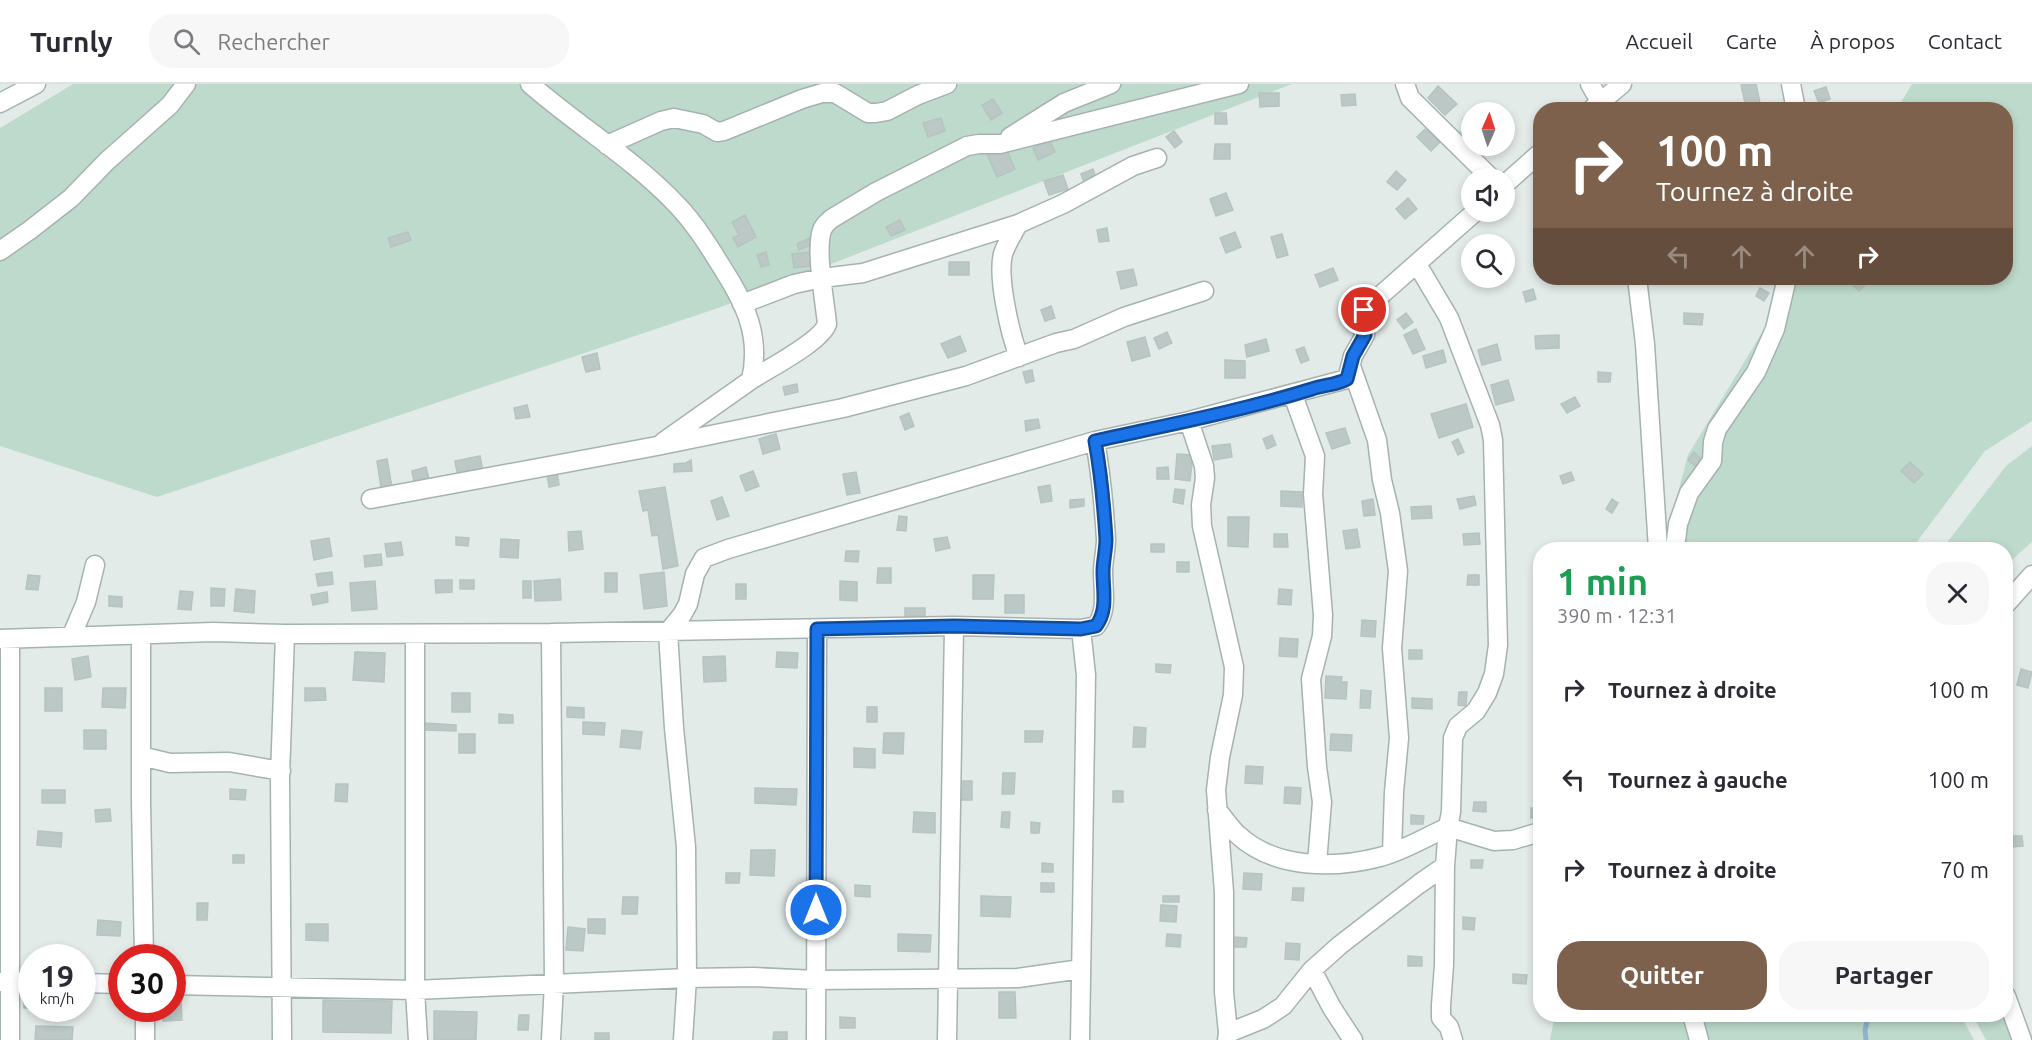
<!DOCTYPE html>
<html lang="fr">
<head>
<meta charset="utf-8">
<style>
  body { margin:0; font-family:Ubuntu,sans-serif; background:#f7f7f7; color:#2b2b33; height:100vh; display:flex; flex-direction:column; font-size:22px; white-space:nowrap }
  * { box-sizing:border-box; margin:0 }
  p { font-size:20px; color:#7c7c81 }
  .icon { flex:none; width:33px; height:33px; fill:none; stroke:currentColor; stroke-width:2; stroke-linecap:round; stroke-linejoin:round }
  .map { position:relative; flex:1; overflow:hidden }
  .details { position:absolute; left:1533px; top:458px; width:480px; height:480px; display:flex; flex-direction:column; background:#fff; border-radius:24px; box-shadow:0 3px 9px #0003 }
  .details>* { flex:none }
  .guide { position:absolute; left:1533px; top:18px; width:480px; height:183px; border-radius:24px; box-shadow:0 3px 9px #0003; background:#7d614c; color:#fff; overflow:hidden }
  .needle { width:39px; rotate:3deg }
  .fabs { position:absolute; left:1461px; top:18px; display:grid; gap:12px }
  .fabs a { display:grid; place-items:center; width:54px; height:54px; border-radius:50%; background:#fff; box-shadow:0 3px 9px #0003; font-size:30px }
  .speed { position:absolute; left:18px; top:860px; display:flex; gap:12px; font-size:30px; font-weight:700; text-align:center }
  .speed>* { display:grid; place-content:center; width:78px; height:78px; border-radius:50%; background:#fff; box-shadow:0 3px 9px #0003; line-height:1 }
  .speed small { font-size:15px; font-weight:400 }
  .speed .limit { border:9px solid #d22; background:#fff; color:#111 }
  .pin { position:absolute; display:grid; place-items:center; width:51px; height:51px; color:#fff; margin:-26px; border:3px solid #fff; border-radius:50%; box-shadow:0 2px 6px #0007 }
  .me { position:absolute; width:66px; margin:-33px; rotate:0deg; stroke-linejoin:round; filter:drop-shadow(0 0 4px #0008) }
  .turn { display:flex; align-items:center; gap:21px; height:126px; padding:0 24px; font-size:27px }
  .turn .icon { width:78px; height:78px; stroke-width:2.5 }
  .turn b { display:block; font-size:42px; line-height:51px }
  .lanes { display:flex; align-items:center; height:57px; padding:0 24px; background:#0003; justify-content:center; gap:30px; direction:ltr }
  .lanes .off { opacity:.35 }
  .round { display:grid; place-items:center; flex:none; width:63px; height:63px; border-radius:24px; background:#f7f7f7 }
  .headline { display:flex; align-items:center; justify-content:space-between; height:102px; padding:0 24px }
  h1 { font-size:36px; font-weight:600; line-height:45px; color:#1e9e55 }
  .primary-button { display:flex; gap:12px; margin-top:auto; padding:12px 24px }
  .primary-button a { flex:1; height:69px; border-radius:24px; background:#7d614c; color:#fff; font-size:24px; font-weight:600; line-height:69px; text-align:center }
  .primary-button a+a { background:#f7f7f7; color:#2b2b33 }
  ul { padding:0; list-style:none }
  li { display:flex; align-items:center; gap:18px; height:90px; padding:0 24px }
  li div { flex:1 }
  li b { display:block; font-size:22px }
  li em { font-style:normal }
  header { display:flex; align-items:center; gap:36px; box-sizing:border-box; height:84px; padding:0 30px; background:#fff; border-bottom:2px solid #e1e1e2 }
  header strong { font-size:28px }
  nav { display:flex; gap:33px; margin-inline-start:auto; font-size:21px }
  .search { width:420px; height:54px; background:#f7f7f7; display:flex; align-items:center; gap:15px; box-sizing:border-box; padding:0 21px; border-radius:24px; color:#7c7c81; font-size:22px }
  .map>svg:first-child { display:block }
</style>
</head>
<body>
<header>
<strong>Turnly</strong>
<div class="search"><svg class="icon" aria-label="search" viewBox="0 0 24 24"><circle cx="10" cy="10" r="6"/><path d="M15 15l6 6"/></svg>Rechercher</div>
<nav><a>Accueil</a><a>Carte</a><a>À propos</a><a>Contact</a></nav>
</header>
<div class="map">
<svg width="2032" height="956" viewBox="0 0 2032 956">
  <rect width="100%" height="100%" fill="#e3ebe9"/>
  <path fill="#bedacc" d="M73,0H1292L721,223L157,413L0,362V44Z
    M1912,0H2032V337L1985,367L1916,459L1913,465H1663L1688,371L1795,194H2006V26L1897,25Z
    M2032,362V458L2006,481V465H1942L2006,382Z
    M1555,930H1960L1974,956H1550Z
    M1972,930H2006L2018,956H1986Z"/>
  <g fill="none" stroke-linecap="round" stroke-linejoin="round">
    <path stroke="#91b3ca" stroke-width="5" d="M1866,956L1865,946L1869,930"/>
  </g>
  <path fill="#bbc8c6" stroke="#b6c4c1" stroke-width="1.5" d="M1756,0L1760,19L1746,23L1741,1Z
    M1438,2L1457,20L1445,31L1428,14Z
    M1826,3L1830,15L1819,19L1814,7Z
    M1259,9H1279V22L1260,23Z
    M1355,10L1356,21L1342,22L1341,11Z
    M993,15L1002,29L991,36L982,21Z
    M1215,29H1226L1227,40H1215Z
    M1472,29V50L1466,54L1461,48L1469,43L1463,35Z
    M941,34L945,47L928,53L923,39Z
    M1425,45L1440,58L1431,67L1417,53Z
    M1174,47L1182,58L1175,64L1166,53Z
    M1049,56L1055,68L1038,76L1033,64Z
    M1215,60H1230V75H1214Z
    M1005,62L1015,85L997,93L987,70Z
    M1093,85L1096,94L1084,98L1081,90Z
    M1396,87L1406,96L1397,106L1387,98Z
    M1063,91L1068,105L1049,111L1044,97Z
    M1226,109L1233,126L1216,132L1210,115Z
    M1408,114L1417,125L1405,135L1396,125Z
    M745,131L756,153L738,163L733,154L739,151L732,138Z
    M900,136L905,146L891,152L886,143Z
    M1107,144L1109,157L1099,158L1097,146Z
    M408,148L411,156L391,163L388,154Z
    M1235,148L1241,163L1226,169L1220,154Z
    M1282,150L1288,171L1277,174L1271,153Z
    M810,154L813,160L799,166L797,160Z
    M766,168L769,181L761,183L757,171Z
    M810,168L811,182L794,184L792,170Z
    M949,178H969V191H949Z
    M1333,184L1338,196L1320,203L1315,191Z
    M1133,185L1137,201L1121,205L1117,188Z
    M1845,194H1872L1859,207Z
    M1760,204L1769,209L1764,217L1756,212Z
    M1533,205L1536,215L1526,218L1523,208Z
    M1051,222L1055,234L1045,237L1041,226Z
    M1406,229L1413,238L1404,245L1397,236Z
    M1684,229L1703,230L1702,241L1684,240Z
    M1416,245L1425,265L1413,270L1404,251Z
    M1167,248L1172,259L1159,265L1154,254Z
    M1559,251V264L1536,265L1535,252Z
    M960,252L966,267L948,274L941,260Z
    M1145,253L1150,272L1132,277L1127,258Z
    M1266,255L1269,267L1247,273L1245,261Z
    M1497,260L1501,276L1482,281L1478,266Z
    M1304,263L1309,276L1301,279L1296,266Z
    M1443,266L1446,278L1426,284L1423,272Z
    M597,269L600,285L586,288L582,273Z
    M1225,276L1245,277V294H1225Z
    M1032,286L1034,297L1026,299L1023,288Z
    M1598,288L1611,289L1610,298H1598Z
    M1508,296L1514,316L1496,321L1491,301Z
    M797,300L798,308L785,311L783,303Z
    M1575,313L1580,322L1567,329L1561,320Z
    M1466,320L1473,343L1439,354L1431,330Z
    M527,321L530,333L516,335L514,324Z
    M909,329L914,342L905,346L900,333Z
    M1038,335L1040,344L1026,347L1025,337Z
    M1345,344L1350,359L1332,365L1326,349Z
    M776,350L780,365L763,370L759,355Z
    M1272,351L1276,361L1267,365L1263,355Z
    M1458,355L1464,368L1458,371L1452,358Z
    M1230,360L1232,373L1214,376L1212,362Z
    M1694,368L1703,376L1696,383L1688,376Z
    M1177,370L1193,371L1190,397L1175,395Z
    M480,372L483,388L458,393L455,377Z
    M387,375L392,403L381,404L377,377Z
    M691,376L692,387L674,388V380L686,379Z
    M1910,378L1923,390L1914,399L1901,387Z
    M426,383L429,395L414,398L412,387Z
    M1168,383L1169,395H1157V384Z
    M753,387L759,402L746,407L740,392Z
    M557,388L559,401L549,403L547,390Z
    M856,388L860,409L847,411L843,390Z
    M1571,388L1574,396L1563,400L1560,392Z
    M1050,401L1052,417L1041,419L1038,403Z
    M665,403L678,482L663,485L658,451L652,452L648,426L643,427L639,407Z
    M1175,405L1185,406L1183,420L1173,418Z
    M1281,407L1302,408V423L1281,422Z
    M1474,412L1476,421L1460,425L1457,415Z
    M722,413L729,432L717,436L711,417Z
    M1084,415V422L1070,424V416Z
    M1373,415L1375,431L1364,432L1362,417Z
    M1612,415L1618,419L1612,429L1606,425Z
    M1431,422L1432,434L1412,435L1411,423Z
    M899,432L907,433L906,447L897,446Z
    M1228,433H1249L1248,463L1228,462Z
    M1357,445L1360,463L1346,465L1343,447Z
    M581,447L583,465L569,467L568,448Z
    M1479,449L1480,460L1464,461L1463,450Z
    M1274,450H1287L1288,463H1274Z
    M456,453L469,454L468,462L456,461Z
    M947,453L950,464L936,467L934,455Z
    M329,454L332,472L314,476L311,457Z
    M501,455L519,456L518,474L500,473Z
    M401,458L403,471L387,473L385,460Z
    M1151,460H1164V468H1151Z
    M846,467H859L858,478L845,477Z
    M381,470L382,481L365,483L364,472Z
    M1177,478H1189V488H1177Z
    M878,484H891V499H877Z
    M332,488L333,500L318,502L316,490Z
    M664,488L667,522L644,525L640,491Z
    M605,489H617V508H605Z
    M28,491L40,492L38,506L26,505Z
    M973,491H994L993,515H973Z
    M1468,491H1479V501H1467Z
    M560,495L561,516L535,517L534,497Z
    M435,496H452V508L436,509Z
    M460,496H474V505H460Z
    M375,497L377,525L352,527L350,499Z
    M523,497H531V514H523Z
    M840,497L857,498V517L840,516Z
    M736,500H746V515H736Z
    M211,504L225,505L224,522H211Z
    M236,505L255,507L254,529L234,527Z
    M1279,505L1292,506L1291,521L1278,520Z
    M180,507L193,508L191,526L178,525Z
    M327,508L328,518L313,521L311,511Z
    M1005,511H1024V529H1005Z
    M109,512L122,513V523L109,522Z
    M905,524H925V532H905Z
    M1362,536L1376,537L1375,553L1361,552Z
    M1280,554L1298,555L1297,573L1279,572Z
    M1409,566H1422V575H1409Z
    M355,568L385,569L384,598L353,596Z
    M777,568L798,569L797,584L776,583Z
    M88,572L91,593L75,596L72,575Z
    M725,572L726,597L704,598L703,573Z
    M1156,580L1171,581L1170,589L1156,588Z
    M2021,585L2032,588L2028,604L2017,601Z
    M1326,592L1342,593L1341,598H1347L1346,615L1325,614Z
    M45,604H62V627H45Z
    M103,604H126L125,624L102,623Z
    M305,604H325L326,616L305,617Z
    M1361,606L1371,607L1370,624H1360Z
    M1459,608H1467L1466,622L1458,621Z
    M452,609H470V628H452Z
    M1412,614L1432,615V625L1412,624Z
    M567,623L584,624V634L567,633Z
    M867,623H877V638H867Z
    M499,630L513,631V639H499Z
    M583,638L605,639L604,651L583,650Z
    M424,639L456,641V647L424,646Z
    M1134,643L1146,644L1145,663H1133Z
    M84,646H106V665H84Z
    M622,646L642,648L640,665L620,663Z
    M1025,647H1043L1042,658H1025Z
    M884,649H904L903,670L883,669Z
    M459,650H475V669H459Z
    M1331,650L1352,651L1351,667L1330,666Z
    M854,664L875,665V684L854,683Z
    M1246,682L1263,683L1262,700L1245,699Z
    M1003,689H1015L1014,710H1002Z
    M960,697H972V716H959Z
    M336,700H348L347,718L335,717Z
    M1285,703L1301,704L1300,720L1284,719Z
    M755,704L797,705L796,721L755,719Z
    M230,705L246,706L245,716L230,715Z
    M42,706H65V719H42Z
    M1113,707H1123V718H1113Z
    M1474,718H1486V728L1473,727Z
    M1531,724L1540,725V734H1531Z
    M110,725L111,737L96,738L95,726Z
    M914,728L935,729V749L913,748Z
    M1002,728H1010L1009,744L1001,743Z
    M1411,731L1424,732L1423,740H1411Z
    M1031,738L1040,739L1039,749H1031Z
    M38,747L62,749L61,763L37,761Z
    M2011,752H2022L2023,762L2011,763Z
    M751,766H775L774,792L750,791Z
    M233,771H244V779H233Z
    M1471,776H1483L1482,784H1471Z
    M1042,779L1053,780V788H1042Z
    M726,789H740L739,799H726Z
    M1244,789L1262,790L1261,806L1243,805Z
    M1041,799H1054V808H1041Z
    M855,801L870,802V813L855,812Z
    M1293,804H1304L1303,817L1292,816Z
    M981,812L1011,813L1010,833L981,832Z
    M1163,812H1179V818H1163Z
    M623,813H638L637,830H622Z
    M197,819H208L207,836H197Z
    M1161,821L1177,822L1176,838L1160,837Z
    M1463,833L1475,834L1474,846L1463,845Z
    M588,835H605V850L588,849Z
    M98,836L121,838L120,852L97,851Z
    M306,840H328V857L306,856Z
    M568,843L585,845L583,867L566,866Z
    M898,850L931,851L930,868L898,867Z
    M1167,850L1181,851L1180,863L1166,862Z
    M1234,853L1247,854L1246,863H1233Z
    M1286,859L1300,860L1299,876L1285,875Z
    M1408,872L1422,873V882H1408Z
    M1513,890L1527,891L1526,900L1513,899Z
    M23,906H32V924H24Z
    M999,908H1015L1016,934H999Z
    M172,916H181L182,936L163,937V924H172Z
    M323,916L392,917L391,949L323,948Z
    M434,927L477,928L476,956H434Z
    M519,931H529L528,946H518Z
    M840,933L855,934V944H840Z
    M36,942L73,943L72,956H35Z
    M774,948H787V956H773Z
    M595,949H609V956H595Z"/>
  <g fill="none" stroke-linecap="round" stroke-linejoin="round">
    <g stroke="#a6b2b1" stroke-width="21">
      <path id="minor" d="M530,0C578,42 634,75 678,122C696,141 710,164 723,185C746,221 761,253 751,296L663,358
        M1405,0L1410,14L1491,94
        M1590,0L1605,26
        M1791,0L1796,26
        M0,19L36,0
        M1591,26L1622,0
        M1010,53L1064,19L1111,0
        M607,61L661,37L674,34L703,40L717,48L724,47L802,15L822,9H835L868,29H876L887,27L918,11L947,0
        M1504,101L1540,69
        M1018,140C1013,150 1006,160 1003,170C997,193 1010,250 1019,273
        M0,167L30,146L71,114L107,77L170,21L186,0
        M1417,180L1449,234L1490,341L1493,356L1498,561L1494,590L1487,609L1476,627L1458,642L1453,654L1451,728L1448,743L1445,782L1444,881L1441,921V934L1449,943L1453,956
        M1637,194L1645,260L1658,465
        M742,220L794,200L822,194L863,189L1018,140L1063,120L1133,82L1157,74
        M1351,282L1377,356L1382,396L1390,429L1398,487L1392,564L1399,654L1394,708L1392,768
        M751,296C769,284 821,258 827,240C825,218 815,166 822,146C824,141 827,139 831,135L876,108L967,62L979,60H1000L1239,0
        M1293,311L1315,372L1313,410L1323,531L1322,552L1311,595L1317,683L1322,718L1317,779
        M1189,337L1204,382L1205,394L1201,421L1202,442L1234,583L1233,611L1220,673L1216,706L1224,808V908L1228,949
        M371,415L657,362L843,324L966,292L1056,259L1074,255L1124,233L1204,207
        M1675,465L1678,440L1689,409L1712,377L1713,358L1717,345L1756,288L1775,245L1787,194
        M2006,520L2032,491
        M551,549L554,900L551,956
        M415,550V906L418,956
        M72,551L86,518L95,481
        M141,551V719L144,873
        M0,555L213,548L285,550L551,549L954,542L1081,545L1096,542C1108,526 1103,507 1103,488C1103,477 1106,466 1106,455C1104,422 1101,390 1095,357
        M10,555V956
        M141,672L170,679L229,678L281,687
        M1217,726C1224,734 1230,744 1238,751C1275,785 1334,785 1380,773C1403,767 1426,753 1448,743L1494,757L1513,756L1540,748
        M1312,886L1332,924L1353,956
        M0,898H32
        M82,899L122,900
        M172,901L415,906L687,894L754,893L816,896L1018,894L1081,885
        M2006,912L2022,956
        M145,924V956
        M1692,930L1699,956
        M282,956L280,693L285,550
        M683,956L687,894L686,763L674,644L668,548L682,531L688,520L695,490L704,474L728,465L1095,357L1189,337L1347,295L1353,272L1365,251L1359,238L1364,226L1475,128
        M816,956L817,545
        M947,956L954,542
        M1080,956L1086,591L1081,545
        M1227,956L1228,949L1263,935L1283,922L1312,886L1340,861L1419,800L1445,782"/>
    </g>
    <use href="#minor" stroke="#fff" stroke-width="18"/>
  </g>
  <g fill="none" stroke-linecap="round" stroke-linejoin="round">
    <g stroke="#114b97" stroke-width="15">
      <path id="route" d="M816,826L817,545L954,542L1081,545L1096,542C1108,526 1103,507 1103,488C1103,477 1106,466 1106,455C1104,423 1101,390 1095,357C1167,341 1241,327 1312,305C1323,301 1337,301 1347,295L1353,272L1365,251L1359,238L1364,226"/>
    </g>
    <use href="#route" stroke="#1a73e8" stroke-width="10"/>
  </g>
</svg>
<div class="fabs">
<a><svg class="needle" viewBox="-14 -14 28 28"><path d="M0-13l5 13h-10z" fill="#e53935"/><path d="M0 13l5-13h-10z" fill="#7c7c81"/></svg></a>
<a><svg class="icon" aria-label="sound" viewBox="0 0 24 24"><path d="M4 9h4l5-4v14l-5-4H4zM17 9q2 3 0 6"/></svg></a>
<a><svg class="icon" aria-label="search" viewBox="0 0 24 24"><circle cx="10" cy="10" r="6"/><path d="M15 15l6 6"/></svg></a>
</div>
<div class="speed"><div>19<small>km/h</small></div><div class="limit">30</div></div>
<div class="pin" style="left:1364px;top:226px;background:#d93025"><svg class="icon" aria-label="arrive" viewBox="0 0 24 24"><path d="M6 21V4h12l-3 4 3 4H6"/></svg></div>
<svg class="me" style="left:816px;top:826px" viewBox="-20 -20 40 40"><circle r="17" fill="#1a73e8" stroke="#fff" stroke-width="3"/><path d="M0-11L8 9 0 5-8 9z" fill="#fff"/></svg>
<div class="guide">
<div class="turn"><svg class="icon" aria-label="right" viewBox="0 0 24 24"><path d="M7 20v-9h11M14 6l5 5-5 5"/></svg><div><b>100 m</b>Tournez à droite</div></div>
<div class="lanes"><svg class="icon off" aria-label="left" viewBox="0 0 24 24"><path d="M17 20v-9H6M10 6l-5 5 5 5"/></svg><svg class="icon off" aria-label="ahead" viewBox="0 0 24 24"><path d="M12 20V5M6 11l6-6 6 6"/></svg><svg class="icon off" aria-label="ahead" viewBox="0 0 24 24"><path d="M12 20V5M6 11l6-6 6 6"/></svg><svg class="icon" aria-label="right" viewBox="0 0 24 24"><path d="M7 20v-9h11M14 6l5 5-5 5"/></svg></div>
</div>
<section class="details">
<div class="headline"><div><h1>1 min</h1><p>390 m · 12:31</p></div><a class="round"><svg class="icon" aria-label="close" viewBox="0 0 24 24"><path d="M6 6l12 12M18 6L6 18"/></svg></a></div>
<ul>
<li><svg class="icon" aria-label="right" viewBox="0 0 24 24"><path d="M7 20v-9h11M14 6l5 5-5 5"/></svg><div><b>Tournez à droite</b></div><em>100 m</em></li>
<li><svg class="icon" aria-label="left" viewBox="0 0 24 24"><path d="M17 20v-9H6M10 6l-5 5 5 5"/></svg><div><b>Tournez à gauche</b></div><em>100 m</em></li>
<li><svg class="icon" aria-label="right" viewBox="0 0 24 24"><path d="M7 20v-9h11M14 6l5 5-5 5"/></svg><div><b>Tournez à droite</b></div><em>70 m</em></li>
</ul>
<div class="primary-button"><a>Quitter</a><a>Partager</a></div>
</section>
</div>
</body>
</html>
